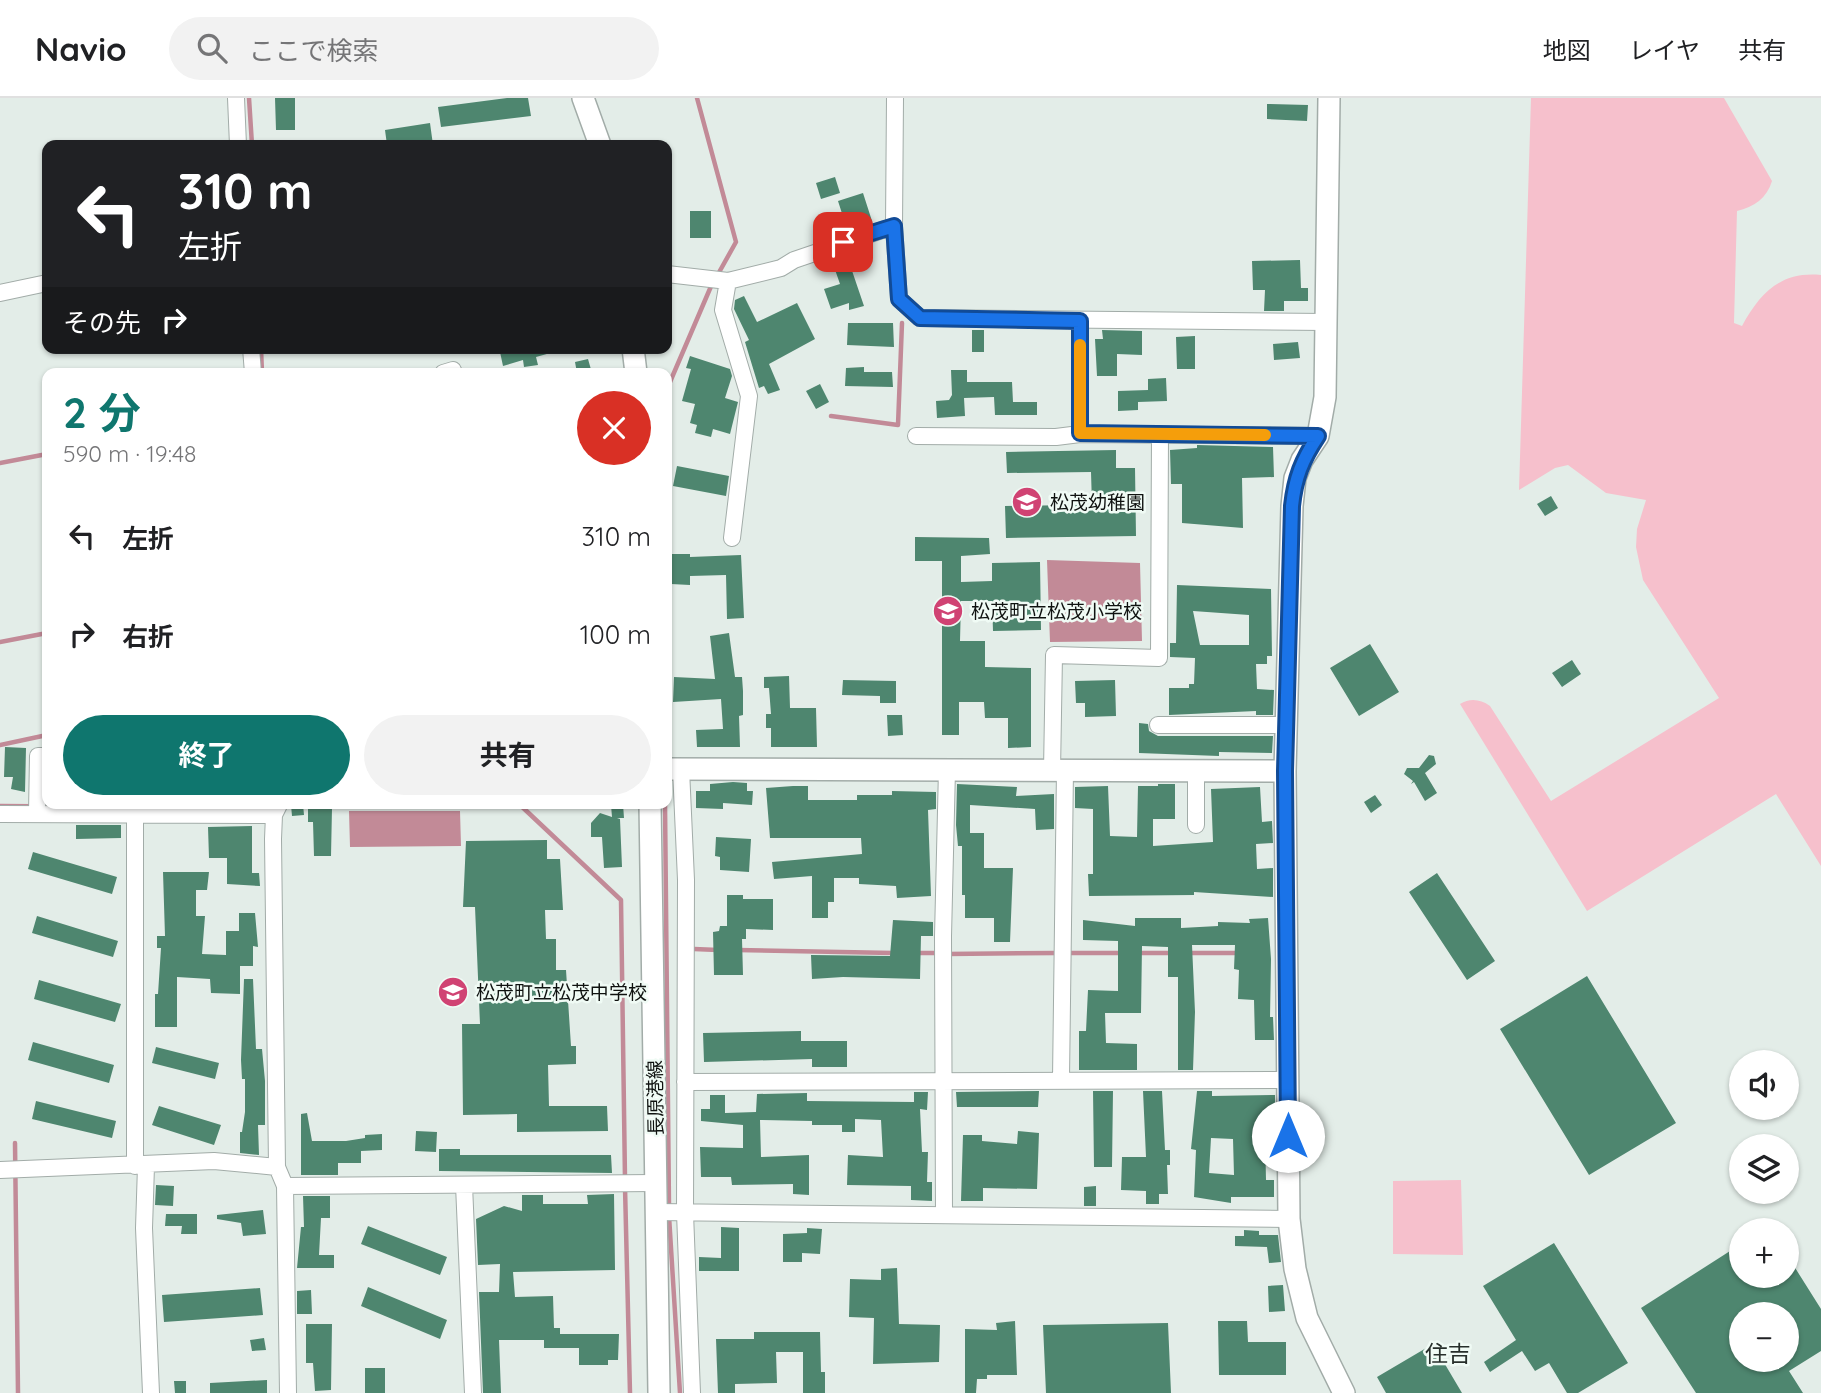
<!DOCTYPE html>
<html lang="ja">
<head>
<meta charset="utf-8">
<style>
  body { margin:0; font-family:Quicksand,"Noto Sans JP",sans-serif; background:#f2f2f2; color:#202124; height:100vh; display:flex; flex-direction:column; font-size:26px; white-space:nowrap }
  * { box-sizing:border-box; margin:0 }
  p { font-size:23px; color:#757577 }
  .icon { flex:none; width:38px; height:38px; fill:none; stroke:currentColor; stroke-width:2; stroke-linecap:round; stroke-linejoin:round }
  .map { position:relative; flex:1; overflow:hidden }
  .panel { position:absolute; left:42px; top:270px; width:630px; height:441px; display:flex; flex-direction:column; background:#fff; border-radius:14px; box-shadow:0 2px 5px #0004 }
  .panel>* { flex:none }
  .top-card { position:absolute; left:42px; top:42px; width:630px; height:214px; border-radius:14px; box-shadow:0 2px 5px #0004; background:#202124; color:#fff; overflow:hidden }
  .fabs { position:absolute; left:1729px; top:952px; display:grid; gap:14px }
  .fabs a { display:grid; place-items:center; width:70px; height:70px; border-radius:50%; background:#fff; box-shadow:0 2px 5px #0004; font-size:35px }
  .pin { position:absolute; display:grid; place-items:center; width:60px; height:60px; color:#fff; margin:-30px; border-radius:14px; box-shadow:0 4px 10px #0006 }
  .me { position:absolute; width:77px; margin:-38px; rotate:0deg; stroke-linejoin:round; filter:drop-shadow(0 0 5px #0008) }
  .turn { display:flex; align-items:center; gap:24px; height:147px; padding:0 21px; font-size:32px }
  .turn .icon { width:91px; height:91px; stroke-width:2.5 }
  .turn b { display:block; font-size:49px; line-height:60px }
  .then { display:flex; align-items:center; height:66px; padding:0 21px; background:#0003; gap:14px; font-size:26px }
  .round { display:grid; place-items:center; flex:none; width:74px; height:74px; border-radius:37px; background:#f2f2f2 }
  .head { display:flex; align-items:center; justify-content:space-between; height:119px; padding:0 21px }
  h1 { font-size:42px; font-weight:700; line-height:52px; color:#0f766e }
  .primary-button { display:flex; gap:14px; margin-top:auto; padding:14px 21px }
  .primary-button a { flex:1; height:80px; border-radius:42px; background:#0f766e; color:#fff; font-size:28px; font-weight:700; line-height:80px; text-align:center }
  .primary-button a+a { background:#f2f2f2; color:#202124 }
  ul { padding:0; list-style:none }
  li { display:flex; align-items:center; gap:21px; height:98px; padding:0 21px }
  li div { flex:1 }
  li b { display:block; font-size:26px }
  li em { font-style:normal }
  header { display:flex; align-items:center; gap:42px; box-sizing:border-box; height:98px; padding:0 35px; background:#fff; border-bottom:2px solid #e0e0e0 }
  header strong { font-size:33px }
  nav { display:flex; gap:38px; margin-inline-start:auto; font-size:24px }
  .search { width:490px; height:63px; background:#f2f2f2; display:flex; align-items:center; gap:18px; box-sizing:border-box; padding:0 24px; border-radius:38px; color:#757577; font-size:26px }
  .map>svg:first-child { display:block }
</style>
</head>
<body>
<header>
<strong>Navio</strong>
<div class="search"><svg class="icon" aria-label="search" viewBox="0 0 24 24"><circle cx="10" cy="10" r="6"/><path d="M15 15l6 6"/></svg>ここで検索</div>
<nav><a>地図</a><a>レイヤ</a><a>共有</a></nav>
</header>
<div class="map">
<svg width="1821" height="1295" viewBox="0 0 1821 1295">
  <rect width="100%" height="100%" fill="#e3ede8"/>
  <path fill="#f6c0cc" d="M1531,0H1724L1772,83C1767,100 1754,109 1737,113L1734,225L1742,228C1760,195 1781,173 1821,177V768L1776,696L1587,813L1460,606C1470,600 1480,601 1490,608L1551,703L1719,600L1643,482L1636,449L1637,431L1646,402L1606,395L1568,367L1555,370L1519,392Z
    M1461,1082L1463,1157L1393,1156V1083Z"/>
  <path fill="#c28a97" d="M1047,462L1140,465L1142,543L1050,544Z
    M349,713H460L461,748L350,749Z"/>
  <g fill="none" stroke-linecap="round" stroke-linejoin="round">
    <path stroke="#c28a97" stroke-width="4.5" d="M249,0L252,47
      M697,0L736,144L717,178
      M261,250L262,275
      M667,291L712,186
      M831,318L898,327L902,225
      M0,365L47,356
      M0,544L47,535
      M0,647L47,637
      M518,705L621,802L625,1081
      M665,705L669,1109
      M0,708L132,709
      M218,709H272
      M694,851L718,852
      M737,852L893,855
      M916,855H938
      M1066,855H1124
      M1136,855H1173
      M1189,855H1239
      M947,856L1057,855
      M15,1045L18,1295
      M625,1089L630,1295
      M669,1118L680,1295"/>
  </g>
  <path fill="#4e866f" fill-rule="evenodd" d="M275,0H295V32H276Z
    M507,0H528L531,18L441,29L438,9Z
    M1267,6L1308,7L1307,23L1267,21Z
    M430,25L433,47H387L385,32Z
    M835,79L840,95L821,101L816,85Z
    M863,95L872,123L847,131L838,103Z
    M690,113H711V140H690Z
    M847,158L864,208L849,212V205L831,211L824,191L840,186L832,163Z
    M1300,162L1301,190H1308V203H1284V213H1264L1265,192H1253L1252,163Z
    M744,198L757,224L797,205L815,241L769,266L780,292L768,296L764,288L759,290L745,244L749,242L734,211L735,202Z
    M848,225H893L894,249L847,247Z
    M972,232H984V254H972Z
    M1102,232L1142,233V257L1117,256V278H1097L1095,241H1103Z
    M1195,238V271H1177L1176,239Z
    M1298,244L1300,260L1274,262L1273,246Z
    M521,250H554V254L536,259L538,267L524,269L523,262L503,268L500,254Z
    M690,258L730,271L732,278L725,300L738,304L730,336L713,331L711,339L695,335L697,327L690,325L695,306L682,303L691,271L686,270Z
    M588,261L592,275H577L575,264Z
    M864,269V274H892L893,289L845,288L846,270Z
    M951,272H967V284H1012L1013,304H1037V317H995L994,299L964,300L965,318L937,320L936,303L949,302L952,297Z
    M1166,280L1167,303L1138,304V312L1118,313V293L1148,292V281Z
    M820,286L829,304L816,311L806,293Z
    M1197,347L1273,349L1274,379L1242,380L1243,430L1182,425V386H1171L1170,352L1197,350Z
    M1116,352V370H1135L1136,438L1006,440L1005,408L1092,407L1091,374L1007,375L1006,354Z
    M677,368L729,378L726,398L673,388Z
    M1551,398L1558,410L1545,418L1537,406Z
    M915,439L989,440L990,456L961,458V484L992,483V465L1040,464L1041,532L993,533L992,503H961L960,543H985V569L1031,570V649L1008,650V620H985L984,604H959V637H942V463H915Z
    M672,456H690V459L741,457L744,520L727,521L726,477L690,478V487L671,486Z
    M1177,487L1271,491L1272,558H1267V566H1256L1257,591L1274,592L1273,617H1256V613L1169,617V590H1189V586H1194L1195,560L1170,559V545H1176ZM1193,513L1249,517V547H1200Z
    M729,535L735,579H742L743,593V617L739,618L740,649H697L696,632L723,631L721,601L673,604L674,579L715,581L710,538Z
    M1370,546L1399,594L1359,618L1330,570Z
    M1572,562L1581,576L1562,589L1552,575Z
    M789,578L790,610H816L817,649H771V630H766V616H771L769,590H764V579Z
    M843,582L896,583V605H880V598L842,597Z
    M1115,582L1116,618L1085,619V605H1076L1075,583Z
    M887,617H902L903,637L888,638Z
    M1139,625L1148,626L1149,633L1158,638H1273L1272,655L1219,654V658L1139,655Z
    M5,649L26,650L25,694L11,691L13,679H4Z
    M1429,657L1434,658L1436,666L1425,675L1437,695L1425,703L1414,684L1411,686L1413,683L1404,676L1407,670H1419Z
    M733,684L747,685V693H753L752,707L723,705V711L696,710V693H710V686Z
    M957,686L1017,689L1016,698L1054,696V731L1036,732L1035,711L970,707V735H984V770H1013L1010,844H994V820H965V797H962V748H958L956,727Z
    M1158,686H1175V721H1153V748L1213,744L1211,691L1260,689L1262,724L1272,723L1273,745L1256,746L1257,771L1273,770V799L1194,794V797L1089,798L1088,776H1093V711L1075,710V689L1108,688L1110,738L1137,739L1138,688H1158Z
    M793,688H808V702H857V697H892V693L936,694V711L928,712L931,798L897,800L896,788L859,786V780H834V804H828V820H812V778L774,781L772,764L862,756L861,740H770L766,690Z
    M1375,697L1382,707L1371,715L1364,704Z
    M303,706L304,717L292,718L291,707Z
    M623,706L624,720H617L620,721L622,769L604,770L602,739H591V725L600,715L612,719L611,707Z
    M308,710H332L331,758H314L313,724H308Z
    M76,727H121V740L76,741Z
    M252,728V775H259L260,788L227,786V760H209L208,729Z
    M716,739L751,741L749,774L720,772V759L715,758Z
    M547,742V761H560L563,812H545L546,841H556V872H566L571,948H576V966L548,967L549,1008H607L608,1033L517,1034V1016L463,1017L462,926H480L475,809H463L466,743Z
    M33,754L117,779L112,796L28,771Z
    M163,774H209L207,792H196V818H205L202,856L226,857V833H239V815H255L258,849L253,848V868H240V896L211,895L210,881L177,879V929H155V896H158L161,850H157V838H165Z
    M1437,775L1495,863L1467,882L1409,794Z
    M727,797H743V801H773V832L746,831V841H742L743,877H714L713,834L719,833L720,828H727Z
    M37,818L118,843L113,859L32,835Z
    M1135,820H1181V830L1218,828V824L1250,825L1249,821L1268,820L1271,861L1270,919H1273L1274,942H1255L1254,902L1238,901L1239,872L1234,871L1235,847H1192L1195,914L1193,972H1178V879H1168V849L1142,848L1141,915H1105L1106,945L1137,946V972H1079V933H1086L1088,892L1118,893V843L1083,842V822L1135,828Z
    M893,822L933,824V838H921L920,881L843,879L812,881L811,857L890,858Z
    M1587,878L1676,1025L1589,1077L1500,931Z
    M244,881H253L256,951H262L265,983V1027H258L259,1057L240,1055V1034H242L245,1014V981H242L241,962Z
    M39,882L121,906L115,924L34,901Z
    M801,933V943H847V969H812V961L704,964L703,935Z
    M33,944L114,967L109,985L28,962Z
    M156,949L219,965L215,981L152,965Z
    M1039,993L1038,1009H957L956,994Z
    M1093,993H1113L1112,1069H1094Z
    M1143,993H1162L1165,1052H1170V1067H1167L1168,1096H1159V1106H1146V1093L1121,1092L1122,1059H1146Z
    M1197,993H1212V998L1275,997V1038H1265L1266,1082H1274V1099H1231V1105L1194,1099L1196,1052L1191,1051ZM1211,1040L1233,1041L1234,1077L1209,1075Z
    M914,994H928L927,1012L920,1011L922,1054H928L927,1084H932V1103L911,1102V1088L847,1087L848,1057L883,1059L881,1022L855,1021V1034H842V1027H812V1023L760,1022L761,1059L809,1057V1097L793,1096V1086L732,1087L731,1079H701L700,1049L743,1050V1027L701,1023V1011H710V997H725V1015L756,1014L757,996L807,995V1003L914,1004Z
    M36,1003L116,1023L112,1040L32,1021Z
    M159,1008L221,1027L214,1047L152,1027Z
    M307,1015L312,1043H346L365,1040V1037L382,1036V1052L361,1053V1065H338V1077H301V1016Z
    M416,1033L437,1034L436,1054L415,1053Z
    M1018,1033L1039,1035L1037,1091L983,1090V1103H961L963,1037H982V1043L1017,1046Z
    M439,1051H460V1057H611L612,1075L439,1073Z
    M156,1087L174,1088L173,1108L155,1107Z
    M1096,1088V1108H1084V1089Z
    M614,1096L615,1172L513,1174L515,1199L553,1198L554,1230H560V1236H619L618,1262H608V1267H579V1250H544V1242H499L501,1295H483L479,1194H499L500,1166L478,1167L476,1121L504,1108L522,1113V1097H543V1106H588L587,1097Z
    M303,1098H330V1120H321L319,1157H334V1170H297L301,1129H304Z
    M263,1112L266,1136L243,1138L241,1125L217,1121V1117Z
    M166,1116H197V1136H181L182,1128H165Z
    M368,1128L447,1159L440,1177L361,1146Z
    M721,1129L739,1130V1173H699V1159L721,1160Z
    M807,1130L822,1131L820,1156L802,1155V1164H783V1136L807,1135Z
    M1244,1132L1259,1133V1137H1278L1281,1164L1269,1165L1267,1149L1235,1148V1138H1244Z
    M1554,1145L1628,1265L1578,1295H1567L1549,1265L1535,1273L1522,1253L1490,1274L1484,1264L1516,1242L1483,1188Z
    M1741,1146V1178H1787V1157L1821,1211V1253L1789,1273L1803,1295H1696L1641,1210ZM1741,1216H1787V1262H1741Z
    M897,1170L899,1226L940,1227L939,1264L873,1266L874,1220L849,1219L850,1181L881,1182V1171Z
    M1283,1187L1285,1213L1269,1214L1268,1188Z
    M368,1189L447,1222L440,1241L361,1208Z
    M260,1190L263,1217L164,1224L162,1197Z
    M311,1192L312,1216H297V1193Z
    M1015,1223L1017,1277H987V1281H977L976,1295H965V1231L997,1232L996,1225Z
    M1218,1223H1247L1248,1244H1286V1277H1219Z
    M1168,1225L1171,1295H1046L1043,1227Z
    M306,1226H332L331,1292L315,1293L313,1265H306Z
    M754,1234H820L821,1274H825V1295H803V1254H776L777,1285L735,1286V1295H718L716,1241H754Z
    M264,1240L266,1252L252,1253L250,1242Z
    M1433,1246L1462,1295H1386L1377,1279Z
    M365,1270H385V1295H365Z
    M267,1282V1295H210V1285Z
    M174,1283H186V1295H175Z"/>
  <g fill="none" stroke-linecap="round" stroke-linejoin="round">
    <g stroke="#a2aca8" stroke-width="18">
      <path id="street" d="M236,0L238,47
        M895,0L894,128L899,201L920,220L1326,224
        M667,176L728,183L781,170L794,162L894,128
        M728,183L723,212L749,298L732,440
        M0,195L47,185
        M1080,223V336
        M251,250L253,275
        M443,275L453,272
        M916,338L1056,339L1080,336L1318,338
        M1158,627H1287
        M681,671L686,782L685,1115L692,1295
        M1196,672V727
        M1052,673L1054,557L1159,560L1160,336
        M280,705L274,717L273,741L277,1069L285,1088L288,1295
        M0,716L274,717
        M37,716L38,658H47
        M135,717V1068
        M1061,981L1065,672
        M685,984L1287,982
        M146,1068L144,1130L151,1295
        M0,1072L214,1063L277,1069
        M464,1087L473,1295
        M285,1088L655,1085
        M656,1114L1289,1121
        M944,1116L943,838L947,671"/>
    </g>
    <g stroke="#a2aca8" stroke-width="24">
      <path id="secondary" d="M583,0L600,47
        M1329,0L1325,299L1318,338L1302,362L1295,380L1292,408L1285,673L1289,1121L1295,1171L1307,1220L1344,1295
        M633,250L636,275
        M667,671L1285,673
        M650,705L659,1295"/>
    </g>
    <use href="#street" stroke="#fff" stroke-width="16"/>
    <use href="#secondary" stroke="#fff" stroke-width="21"/>
  </g>
  <g fill="none" stroke-linecap="round" stroke-linejoin="round">
    <g stroke="#114b97" stroke-width="18">
      <path id="route" d="M843,144L894,128L899,201L920,220L1080,223V335L1318,338C1302,362 1295,380 1292,408L1285,673L1288,1038"/>
    </g>
    <use href="#route" stroke="#1a73e8" stroke-width="12"/>
    <path stroke="#f59e0b" stroke-width="12" d="M1080,247V335L1265,337"/>
  </g>
  <defs>
    <g id="school-disc" transform="scale(1.575)"><circle r="9.5" fill="#d04373" stroke="#f0fbf5"/><path d="M0-5L7-2L0 1L-7-2ZM-4 1L0 2.5L4 1V4Q0 6-4 4Z" fill="#fff"/></g>
  </defs>
  <g fill-rule="evenodd">
    <use href="#school-disc" x="1027" y="404"/>
    <use href="#school-disc" x="948" y="513"/>
    <use href="#school-disc" x="453" y="894"/>
  </g>
  <g text-anchor="middle" dominant-baseline="central" stroke-width="5" stroke-linejoin="round" paint-order="stroke">
    <g font-size="19" fill="#0f1210" stroke="#f0fbf5" text-anchor="start">
      <text x="1050" y="404">松茂幼稚園</text>
      <text x="971" y="513">松茂町立松茂小学校</text>
      <text x="476" y="894">松茂町立松茂中学校</text>
    </g>
    <g font-size="19" fill="#0f1210" stroke="#f0fbf5">
      <text transform="translate(655 1000) rotate(-91)">長原港線</text>
    </g>
    <g font-size="23" fill="#272f2b" stroke="#f0fbf5">
      <text x="1448" y="1255">住吉</text>
    </g>
  </g>
</svg>
<div class="fabs">
<a><svg class="icon" aria-label="sound" viewBox="0 0 24 24"><path d="M4 9h4l5-4v14l-5-4H4zM17 9q2 3 0 6"/></svg></a>
<a><svg class="icon" aria-label="layers" viewBox="0 0 24 24"><path d="M12 4l9 5-9 5-9-5zM3 14l9 5 9-5"/></svg></a>
<a>+</a>
<a>−</a>
</div>
<div class="pin" style="left:843px;top:144px;background:#d93025"><svg class="icon" aria-label="arrive" viewBox="0 0 24 24"><path d="M6 21V4h12l-3 4 3 4H6"/></svg></div>
<svg class="me" style="left:1288px;top:1038px" viewBox="-20 -20 40 40"><circle r="19" fill="#fff"/><path d="M0-13L10 11 0 6-10 11z" fill="#1a73e8"/></svg>
<div class="top-card">
<div class="turn"><svg class="icon" aria-label="left" viewBox="0 0 24 24"><path d="M17 20v-9H6M10 6l-5 5 5 5"/></svg><div><b>310 m</b>左折</div></div>
<div class="then">その先<svg class="icon" aria-label="right" viewBox="0 0 24 24"><path d="M7 20v-9h11M14 6l5 5-5 5"/></svg></div>
</div>
<section class="panel">
<div class="head"><div><h1>2 分</h1><p>590 m · 19:48</p></div><a class="round" style="background:#d93025;color:#fff"><svg class="icon" aria-label="close" viewBox="0 0 24 24"><path d="M6 6l12 12M18 6L6 18"/></svg></a></div>
<ul>
<li><svg class="icon" aria-label="left" viewBox="0 0 24 24"><path d="M17 20v-9H6M10 6l-5 5 5 5"/></svg><div><b>左折</b></div><em>310 m</em></li>
<li><svg class="icon" aria-label="right" viewBox="0 0 24 24"><path d="M7 20v-9h11M14 6l5 5-5 5"/></svg><div><b>右折</b></div><em>100 m</em></li>
</ul>
<div class="primary-button"><a>終了</a><a>共有</a></div>
</section>
</div>
</body>
</html>
